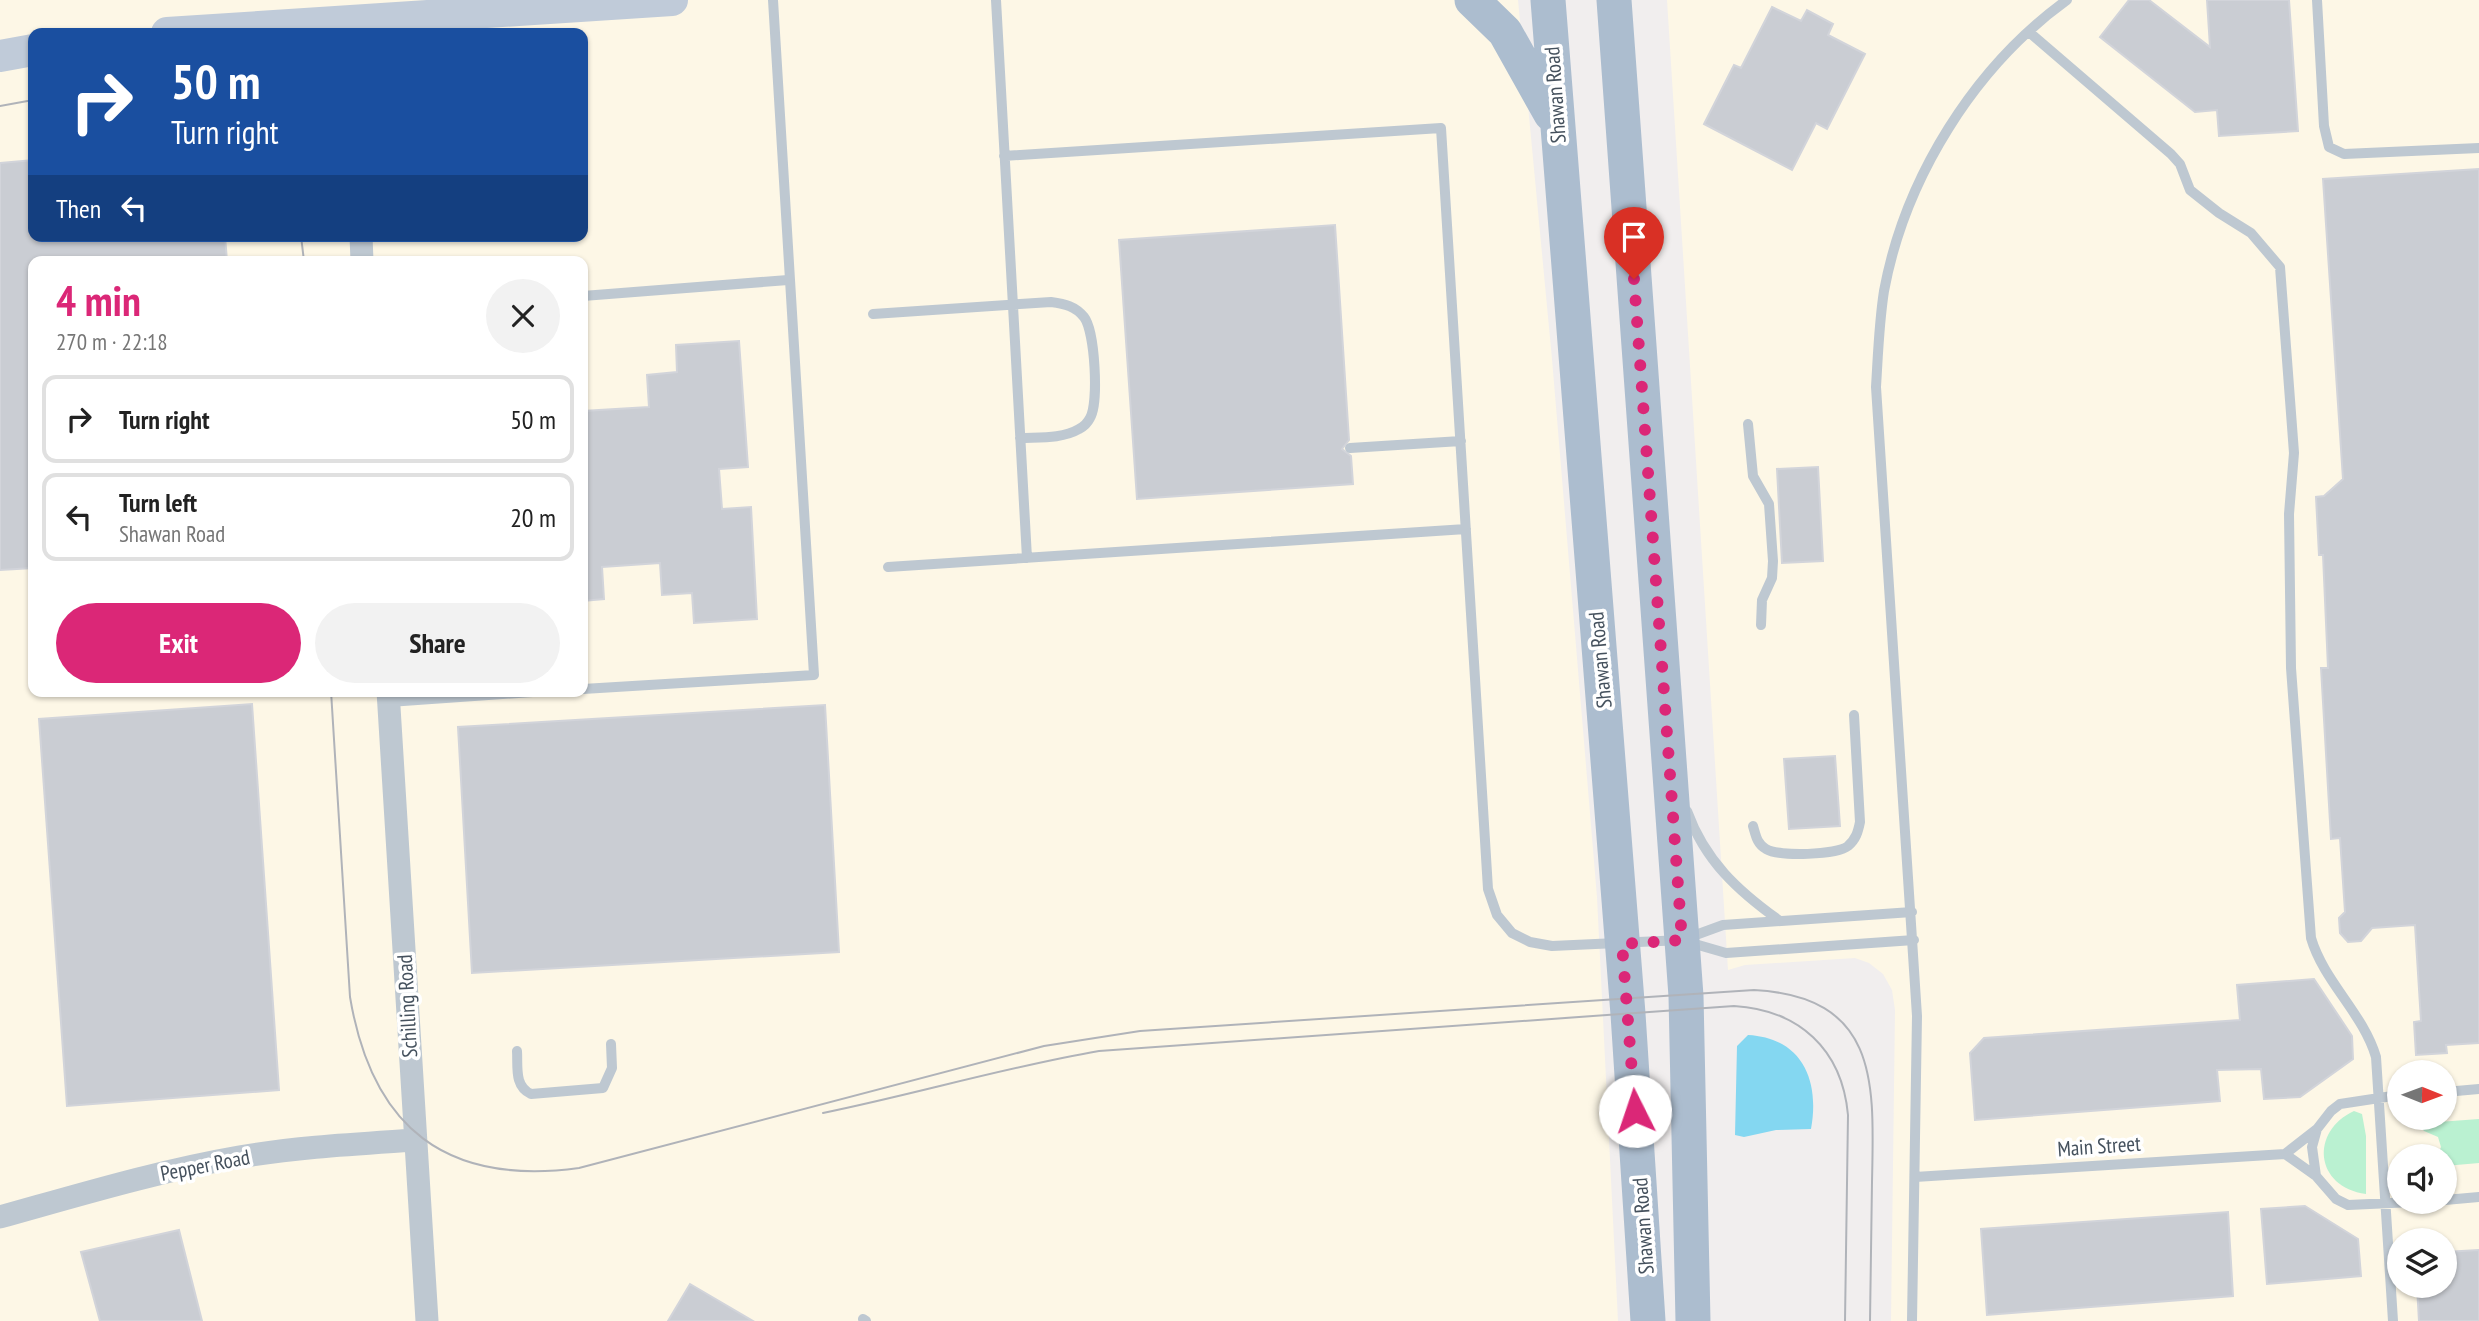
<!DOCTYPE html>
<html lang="en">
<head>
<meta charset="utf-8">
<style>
  body { margin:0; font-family:"PT Sans Narrow",sans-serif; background:#f2f2f2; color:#222; height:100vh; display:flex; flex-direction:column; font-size:26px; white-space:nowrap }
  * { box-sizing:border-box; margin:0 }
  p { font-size:23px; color:#767676 }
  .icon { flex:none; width:38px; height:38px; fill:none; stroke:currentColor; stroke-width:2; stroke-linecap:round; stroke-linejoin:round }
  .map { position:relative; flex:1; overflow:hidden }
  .side { position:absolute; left:28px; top:256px; width:560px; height:441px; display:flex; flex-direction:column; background:#fff; border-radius:14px; box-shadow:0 2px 5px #0004 }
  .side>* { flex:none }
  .hud { position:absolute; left:28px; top:28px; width:560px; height:214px; border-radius:14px; box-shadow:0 2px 5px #0004; background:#1a4fa0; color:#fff; overflow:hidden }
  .needle { width:46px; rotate:91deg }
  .controls { position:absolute; left:2387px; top:1060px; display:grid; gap:14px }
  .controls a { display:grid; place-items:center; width:70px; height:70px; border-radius:50%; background:#fff; box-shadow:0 2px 5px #0004; font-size:35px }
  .pin { position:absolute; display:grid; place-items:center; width:60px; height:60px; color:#fff; margin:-72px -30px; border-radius:50% 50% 50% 0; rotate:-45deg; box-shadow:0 0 7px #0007 }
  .pin .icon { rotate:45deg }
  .me { position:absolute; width:77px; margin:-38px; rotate:356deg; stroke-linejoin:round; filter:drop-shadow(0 0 5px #0008) }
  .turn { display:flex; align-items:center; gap:24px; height:147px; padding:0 28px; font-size:32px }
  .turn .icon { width:91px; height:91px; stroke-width:2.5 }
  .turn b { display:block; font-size:49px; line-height:60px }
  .then { display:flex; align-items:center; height:66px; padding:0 28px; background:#0003; gap:14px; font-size:26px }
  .round { display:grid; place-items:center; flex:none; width:74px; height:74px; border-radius:37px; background:#f2f2f2 }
  .head { display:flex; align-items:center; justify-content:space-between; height:119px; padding:0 28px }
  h1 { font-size:42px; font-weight:800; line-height:52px; color:#db2777 }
  .button { display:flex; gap:14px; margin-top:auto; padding:14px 28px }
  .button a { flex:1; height:80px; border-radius:42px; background:#db2777; color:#fff; font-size:28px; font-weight:800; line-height:80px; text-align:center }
  .button a+a { background:#f2f2f2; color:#222 }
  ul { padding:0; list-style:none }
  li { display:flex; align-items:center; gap:21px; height:88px; margin:0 14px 10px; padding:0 14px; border:4px solid #e0e0e0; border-radius:14px }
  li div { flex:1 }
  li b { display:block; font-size:26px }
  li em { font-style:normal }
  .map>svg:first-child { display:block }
</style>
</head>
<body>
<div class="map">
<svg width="2479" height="1321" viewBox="0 0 2479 1321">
  <rect width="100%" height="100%" fill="#f1eeee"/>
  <path fill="#fdf7e6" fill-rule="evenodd" d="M0,0H1518L1552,359L1597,897L1618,1321H0ZM33,33H583V236H33ZM33,261H583V691H33Z
    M1667,0H2479V1321H1891L1895,1010L1892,990L1883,974L1869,963L1855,958L1745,965L1728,970ZM2399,1073H2445V1118H2399ZM2399,1157H2445V1202H2399ZM2399,1241H2445V1286H2399Z"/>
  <path fill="#baf1d1" d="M2354,1111L2362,1114L2366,1136V1194C2314,1187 2310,1131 2354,1111Z
    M2414,1118L2425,1123L2479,1119V1163L2445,1166V1157H2437L2441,1147L2438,1137L2424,1131Z"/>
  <path fill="#84d7f1" d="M1748,1035C1802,1038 1820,1080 1811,1129L1776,1130L1744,1137L1735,1135L1737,1046Z"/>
  <path fill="#cacdd3" stroke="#d2d4da" stroke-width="2" d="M2129,0H2149L2210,47L2207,0H2289L2298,131L2219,136L2217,110L2195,112L2100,37Z
    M1772,7L1801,21L1807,10L1833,24L1828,35L1865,54L1827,129L1816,123L1792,170L1704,124L1734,65L1741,68Z
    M33,160V236H225L227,261H33V568L0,570V163Z
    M2479,169V1043L2446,1045L2447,1053L2416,1055L2414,1022L2421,1021L2415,925L2372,928L2361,941L2348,942L2340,933L2339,918L2345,912L2340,838L2331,839L2321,668H2328L2323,555H2319L2316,497L2324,496L2343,479L2323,179Z
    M1335,225L1349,440L1342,449L1351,456L1353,484L1137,499L1119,240Z
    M739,341L748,467L719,469L722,509L751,507L757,619L694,623L692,593L662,595L660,563L602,567L604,599L583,601V411L649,407L647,375L677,372L676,345Z
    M1818,467L1823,561L1782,563L1777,469Z
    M252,704L279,1090L67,1106L39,719Z
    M825,705L839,952L472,973L458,727Z
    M1835,756L1840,826L1789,829L1784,759Z
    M2314,979L2352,1036L2353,1059L2300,1097L2264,1099L2261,1069L2217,1070L2220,1101L1975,1120L1970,1053L1984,1038L2240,1020L2237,985Z
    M2305,1206L2358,1239L2361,1276L2267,1284L2261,1209Z
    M2228,1212L2233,1296L1987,1315L1981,1229Z
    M179,1230L202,1321H100L81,1252Z
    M2479,1250V1321H2419L2417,1286H2445V1252Z
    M690,1284L753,1321H668Z"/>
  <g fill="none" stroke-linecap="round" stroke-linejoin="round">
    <path stroke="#bec8d1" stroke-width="10" d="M996,0L1027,558
      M2317,0L2324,126L2329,147L2344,154L2479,148
      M2029,32L2171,154L2180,164L2190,190L2219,213L2251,233L2280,267L2294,453L2289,514L2291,668L2311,938C2324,982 2363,1013 2376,1057L2393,1321
      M1004,156L1441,128L1488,889L1497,915L1512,933L1530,942L1552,946L1682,940L1723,925L1912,912
      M583,296L788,280
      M873,314L1051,302C1065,304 1075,306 1084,317C1095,331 1099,403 1090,418C1088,422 1083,427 1079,429C1062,439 1039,437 1020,438
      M1748,424L1753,476L1769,504L1773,561L1772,578L1762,600L1761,625
      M1350,448L1461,441
      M888,567L1466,529
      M583,689L814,675L773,0
      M389,702L547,691
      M1687,811C1705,861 1738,891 1780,921
      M1753,826C1756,836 1757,844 1766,849C1779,857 1837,855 1848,846C1856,839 1858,832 1860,822L1854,715
      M1688,942L1726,953L1914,940
      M517,1051C518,1067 514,1086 531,1094L603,1088L612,1068L611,1044
      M2445,1092L2479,1089
      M2285,1154L2316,1176L2336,1199L2348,1205L2413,1202
      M2285,1154L2317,1129L2331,1111L2340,1104L2399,1095
      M2316,1176L2312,1147L2317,1129
      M1915,1177L2285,1154
      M2445,1200L2479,1197
      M863,1319L866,1321
      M1912,1321L1917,1016L1876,387C1878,355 1879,323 1884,291C1905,178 1974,67 2067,0"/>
    <path stroke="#bec8d1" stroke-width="23" d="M361,236L362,261
      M388,691L427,1321
      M0,1217C79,1195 158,1171 239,1157C297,1147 356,1144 415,1140"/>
    <path stroke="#c0cbd9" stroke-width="32" d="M167,33L672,0
      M0,56L33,50"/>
    <path stroke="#acbdcf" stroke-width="35" d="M1472,0L1505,32L1551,114
      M1548,0L1628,1014L1648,1321
      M1614,0L1686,996L1693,1321"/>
    <path stroke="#b0b3b9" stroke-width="2" d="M0,106L33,100
      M301,236L304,261
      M331,691L350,997C372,1128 446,1186 579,1168L1044,1046L1140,1031L1754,990C1880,997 1874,1084 1872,1182C1871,1228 1871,1275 1870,1321
      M823,1113C916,1094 1006,1067 1099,1051L1734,1006C1799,1010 1842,1049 1848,1115L1845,1321"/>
  </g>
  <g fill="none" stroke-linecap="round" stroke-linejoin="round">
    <path stroke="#db2777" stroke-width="12" stroke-dasharray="0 21.6" d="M1634,279L1682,940L1622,944L1635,1111"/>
  </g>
  <g text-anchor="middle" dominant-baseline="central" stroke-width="7" stroke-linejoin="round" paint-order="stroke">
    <g font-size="21" fill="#45515d" stroke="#fff">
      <text transform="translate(1555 95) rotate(-94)">Shawan Road</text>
      <text transform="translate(1600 660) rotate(-95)">Shawan Road</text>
      <text transform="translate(407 1006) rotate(-93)">Schilling Road</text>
      <text transform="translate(2099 1146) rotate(-4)">Main Street</text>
      <text transform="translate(205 1165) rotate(-11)">Pepper Road</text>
      <text transform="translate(1643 1226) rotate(-94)">Shawan Road</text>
    </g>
  </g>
</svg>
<div class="controls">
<a><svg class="needle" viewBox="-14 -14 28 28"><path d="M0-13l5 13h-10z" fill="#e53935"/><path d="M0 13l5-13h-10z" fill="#767676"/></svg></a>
<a><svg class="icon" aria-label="sound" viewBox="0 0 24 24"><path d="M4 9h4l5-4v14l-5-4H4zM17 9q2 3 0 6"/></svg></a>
<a><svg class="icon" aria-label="layers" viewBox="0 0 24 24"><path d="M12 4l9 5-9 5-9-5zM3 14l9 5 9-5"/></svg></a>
</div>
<div class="pin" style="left:1634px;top:279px;background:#d93025"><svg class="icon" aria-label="arrive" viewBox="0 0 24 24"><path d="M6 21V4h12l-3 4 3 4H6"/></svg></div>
<svg class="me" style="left:1635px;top:1111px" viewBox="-20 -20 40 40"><circle r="19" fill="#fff"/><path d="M0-13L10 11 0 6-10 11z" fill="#db2777"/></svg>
<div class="hud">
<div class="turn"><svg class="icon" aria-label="right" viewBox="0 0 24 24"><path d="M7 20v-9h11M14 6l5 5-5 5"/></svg><div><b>50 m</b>Turn right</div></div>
<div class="then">Then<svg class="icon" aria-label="left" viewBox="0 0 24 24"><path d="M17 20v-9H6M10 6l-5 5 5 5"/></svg></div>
</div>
<section class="side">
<div class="head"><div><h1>4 min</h1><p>270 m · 22:18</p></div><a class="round"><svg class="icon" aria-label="close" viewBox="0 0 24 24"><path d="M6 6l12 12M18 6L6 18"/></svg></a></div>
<ul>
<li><svg class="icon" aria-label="right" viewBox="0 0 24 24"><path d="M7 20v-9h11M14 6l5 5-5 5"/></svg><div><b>Turn right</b></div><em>50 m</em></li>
<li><svg class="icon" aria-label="left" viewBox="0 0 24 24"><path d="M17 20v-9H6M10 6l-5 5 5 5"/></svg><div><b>Turn left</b><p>Shawan Road</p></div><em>20 m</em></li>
</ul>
<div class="button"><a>Exit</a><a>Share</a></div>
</section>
</div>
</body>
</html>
